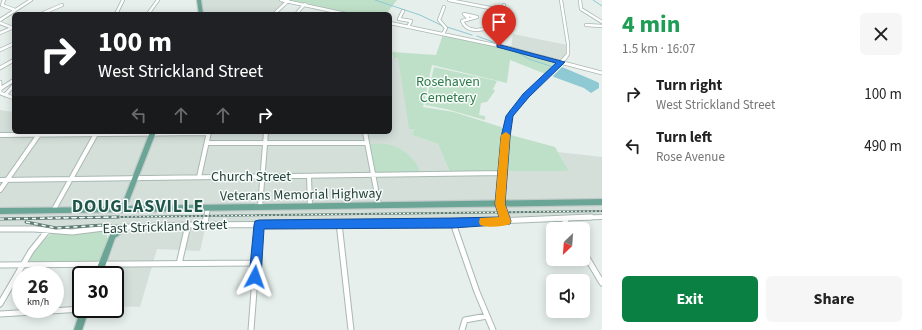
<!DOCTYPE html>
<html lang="en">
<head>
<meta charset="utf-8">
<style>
  body { margin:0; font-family:"Source Sans 3",sans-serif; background:#f6f6f6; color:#222; height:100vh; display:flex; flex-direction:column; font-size:15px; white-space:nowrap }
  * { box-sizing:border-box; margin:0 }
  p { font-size:13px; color:#767676 }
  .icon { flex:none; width:22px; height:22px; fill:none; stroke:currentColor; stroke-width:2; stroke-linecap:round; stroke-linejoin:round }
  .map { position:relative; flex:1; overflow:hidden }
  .drawer { display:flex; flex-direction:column; background:#fff; width:320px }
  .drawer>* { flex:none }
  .guide { position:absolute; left:12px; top:12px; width:380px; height:122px; border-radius:6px; box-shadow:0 2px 10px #0003; background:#202124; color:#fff; overflow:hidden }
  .needle { width:26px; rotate:205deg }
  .tools { position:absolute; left:546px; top:222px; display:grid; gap:8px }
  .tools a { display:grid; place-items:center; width:44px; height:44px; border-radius:6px; background:#fff; box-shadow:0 2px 10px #0003; font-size:20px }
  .speed { position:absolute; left:12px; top:266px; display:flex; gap:8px; font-size:20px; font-weight:700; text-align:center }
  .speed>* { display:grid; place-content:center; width:52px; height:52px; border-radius:50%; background:#fff; box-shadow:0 2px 10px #0003; line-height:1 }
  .speed small { font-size:10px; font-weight:400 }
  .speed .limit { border:2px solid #111; border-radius:6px; background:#fff; color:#111 }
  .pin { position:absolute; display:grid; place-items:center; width:34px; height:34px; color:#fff; margin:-41px -17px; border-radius:50% 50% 50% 0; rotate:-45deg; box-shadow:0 0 4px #0007 }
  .pin .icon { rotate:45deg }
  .me { position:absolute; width:44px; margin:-22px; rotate:4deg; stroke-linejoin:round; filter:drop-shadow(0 0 3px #0008) }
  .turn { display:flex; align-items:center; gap:14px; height:84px; padding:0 20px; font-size:18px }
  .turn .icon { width:52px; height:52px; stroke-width:2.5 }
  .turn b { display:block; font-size:28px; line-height:34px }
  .lanes { display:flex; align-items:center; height:38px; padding:0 20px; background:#0003; justify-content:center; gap:20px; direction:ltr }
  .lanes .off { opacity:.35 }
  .round { display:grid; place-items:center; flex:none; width:42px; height:42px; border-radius:6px; background:#f6f6f6 }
  .headline { display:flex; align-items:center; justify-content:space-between; height:68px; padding:0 20px }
  h1 { font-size:24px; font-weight:700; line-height:30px; color:#1e9e55 }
  .button { display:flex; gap:8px; margin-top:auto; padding:8px 20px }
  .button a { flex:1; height:46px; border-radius:6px; background:#0b8043; color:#fff; font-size:16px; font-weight:700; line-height:46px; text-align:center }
  .button a+a { background:#f6f6f6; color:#222 }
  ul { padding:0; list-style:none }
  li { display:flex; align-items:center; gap:12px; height:52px; padding:0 20px }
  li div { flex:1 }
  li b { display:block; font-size:15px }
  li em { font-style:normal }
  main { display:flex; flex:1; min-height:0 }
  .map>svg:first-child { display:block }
</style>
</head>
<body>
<main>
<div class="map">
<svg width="602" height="330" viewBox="0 0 602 330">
  <rect width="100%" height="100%" fill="#e6efeb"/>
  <path fill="#d4dfda" d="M199,0H278L287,2L274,14H201Z
    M513,34L567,45V54L562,63L511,48Z
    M390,58H398L404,92L414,129L412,135L438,144L451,176L502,173L505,171H569L558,152L602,157V217L206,225L200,251L157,249L140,307L115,306V275H103L119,231L101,227L86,230H48L40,227H0V110L14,112L15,132L13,134H70L72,132H390Z"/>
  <path fill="#bfe0c8" d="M281,0H397L386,14H346Z
    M443,34L509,48L561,62L548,75L510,60L507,83L432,65L423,107L454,112L501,127L503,129V133L555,147L569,171H505L450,173L438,144L412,135L414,129H409L398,58H393L392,52L436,55Z
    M434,67L497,81L493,89L495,91L487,102L481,103L479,115L485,116V120L446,109L425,105Z
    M369,145C389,139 414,152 420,172L375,173Z
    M104,231L107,233V238L108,239L100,262L26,263L36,247L52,233Z"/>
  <path fill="#8ec9d4" d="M562,67L595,81L599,83V88L591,93L584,88L554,77L553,76Z"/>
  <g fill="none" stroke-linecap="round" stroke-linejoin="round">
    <path stroke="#8ec9d4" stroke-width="1" d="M375,0L420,15L443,26
      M593,0L602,6
      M447,27L472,35
      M477,36L504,46
      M515,51L529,59L553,67"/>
    <g stroke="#a8b8b2" stroke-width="4">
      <path id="minor-far3" d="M4,0L2,5L15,10
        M281,0L346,14
        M449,0L495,9L502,8L504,5
        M561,0L568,44V54L565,58
        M580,0L581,9L602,22
        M403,11L399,19L411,21L408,27
        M41,14L62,5
        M116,14L123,0
        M148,14L158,0
        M274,14L288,1
        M296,14L305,4
        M468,18L464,14L477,17L462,21C468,36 486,28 499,26L502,24L501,22
        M0,20L31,0
        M0,23L13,28
        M390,23L509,48L544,58
        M586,25L602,26
        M488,29L498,35
        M0,33L14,27
        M443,34L446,28L439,20L444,7
        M0,50L13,44"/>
    </g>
    <g stroke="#a8b8b2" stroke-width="4.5">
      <path id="minor-far2" d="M541,57L602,73
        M0,68L14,60
        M0,82V93L14,98
        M0,89L14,80
        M5,95L14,85
        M507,129L511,112L566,57"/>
    </g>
    <g stroke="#a8b8b2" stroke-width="6">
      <path id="minor-far1" d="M365,132L379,205
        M0,135L209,133
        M207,143H367
        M309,176L310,206
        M199,177L209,132
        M0,180L502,173
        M0,190L40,133
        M260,207L266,132
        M53,211L97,132
        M206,218L208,208
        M505,218L500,204L507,128
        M567,218L602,217"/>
    </g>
    <g stroke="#a8b8b2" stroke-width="7">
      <path id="minor" d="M505,217L506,221
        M564,219L570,229
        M339,223L351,330
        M453,223L477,292L493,330
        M205,225L206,217
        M0,229H34L72,232L104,228L188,225L453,223L591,217
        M583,251L602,283
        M179,264L188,225
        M0,265L256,263
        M0,304L31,251L48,230
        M0,314L83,309
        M251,330L259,225
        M462,330L465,320L487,316"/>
    </g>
    <g stroke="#c2cac8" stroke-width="2.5">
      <path id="major" d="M197,0H201L203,14H199Z
        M150,132H156L127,206L602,199V205L125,212L123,213L121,212L0,214V208L121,207Z
        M116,225L118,226L119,228L124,225L126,226L127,228L126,230L115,238L102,275H94L113,228L114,226Z
        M81,309H89L82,330H74Z"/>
    </g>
    <use href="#minor-far3" stroke="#fff" stroke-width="2.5"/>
    <use href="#minor-far2" stroke="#fff" stroke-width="3"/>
    <use href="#minor-far1" stroke="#fff" stroke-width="4"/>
    <use href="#minor" stroke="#fff" stroke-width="5"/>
    <use href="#major" fill="#6aa596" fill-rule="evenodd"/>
    <g stroke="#5f7d75" stroke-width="2">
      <path id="rail-far1" d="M43,218L602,211"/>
    </g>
    <g stroke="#5f7d75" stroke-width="3">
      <path id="rail" d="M0,219L119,217
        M26,222L56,228L104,225"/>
    </g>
    <use href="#rail-far1" stroke="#f7fbf9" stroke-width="1" stroke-dasharray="2" stroke-linecap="butt"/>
    <use href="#rail" stroke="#f7fbf9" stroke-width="1.5" stroke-dasharray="4" stroke-linecap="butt"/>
  </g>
  <path fill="#1a73e8" stroke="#114b97" d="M497,44L565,62L529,97L513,116L510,137L505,204L511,221L510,224L453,228L264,229L261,277L259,281L255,282L251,281L249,277L254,225L255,221L259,220L453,218L499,217L495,204L501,137L506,116L523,94L556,63L497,47Z"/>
  <path fill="#f59e0b" d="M506,132L510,135L505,204L511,221L510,224C502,227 488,228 480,225L479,222L480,218L499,217L495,204L501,135Z"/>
  <g text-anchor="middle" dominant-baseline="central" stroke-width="3" stroke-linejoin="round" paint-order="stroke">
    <g font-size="14" fill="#2d7a4b" stroke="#f7fbf9">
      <text x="448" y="82">Rosehaven<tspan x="448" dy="16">Cemetery</tspan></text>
    </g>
    <g font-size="14" fill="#24423a" stroke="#f7fbf9">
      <text x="251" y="177">Church Street</text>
      <text transform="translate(301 195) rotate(-1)">Veterans Memorial Highway</text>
      <text transform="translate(165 227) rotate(-2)">East Strickland Street</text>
    </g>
    <g font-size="18" font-weight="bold" letter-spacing="1" fill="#1f5548" stroke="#f7fbf9">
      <text x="138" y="206">DOUGLASVILLE</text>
    </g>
  </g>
</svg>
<div class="tools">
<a><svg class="needle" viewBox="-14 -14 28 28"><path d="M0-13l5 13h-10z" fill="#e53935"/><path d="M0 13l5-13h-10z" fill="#767676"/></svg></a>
<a><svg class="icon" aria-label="sound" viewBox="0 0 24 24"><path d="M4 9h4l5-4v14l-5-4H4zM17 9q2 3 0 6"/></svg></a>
</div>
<div class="speed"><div>26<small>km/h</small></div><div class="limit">30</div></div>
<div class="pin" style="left:499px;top:46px;background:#d93025"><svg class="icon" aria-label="arrive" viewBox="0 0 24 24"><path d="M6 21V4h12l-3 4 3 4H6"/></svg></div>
<svg class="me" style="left:255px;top:277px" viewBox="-20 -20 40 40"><path d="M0-17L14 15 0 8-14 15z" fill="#1a73e8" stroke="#fff" stroke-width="4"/></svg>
<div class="guide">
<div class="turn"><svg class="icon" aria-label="right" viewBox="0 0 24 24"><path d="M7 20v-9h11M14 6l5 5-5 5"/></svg><div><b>100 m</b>West Strickland Street</div></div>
<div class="lanes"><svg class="icon off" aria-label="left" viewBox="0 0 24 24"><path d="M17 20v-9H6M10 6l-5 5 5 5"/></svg><svg class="icon off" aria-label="ahead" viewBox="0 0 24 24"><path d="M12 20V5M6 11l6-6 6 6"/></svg><svg class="icon off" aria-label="ahead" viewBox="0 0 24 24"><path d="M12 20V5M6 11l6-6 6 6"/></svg><svg class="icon" aria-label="right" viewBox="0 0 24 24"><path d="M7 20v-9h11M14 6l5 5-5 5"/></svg></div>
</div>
</div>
<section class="drawer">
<div class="headline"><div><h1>4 min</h1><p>1.5 km · 16:07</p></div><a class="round"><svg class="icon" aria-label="close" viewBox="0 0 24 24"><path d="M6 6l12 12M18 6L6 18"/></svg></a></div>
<ul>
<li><svg class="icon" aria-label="right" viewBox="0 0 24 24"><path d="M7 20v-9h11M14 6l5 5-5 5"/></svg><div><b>Turn right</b><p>West Strickland Street</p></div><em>100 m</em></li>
<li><svg class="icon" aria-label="left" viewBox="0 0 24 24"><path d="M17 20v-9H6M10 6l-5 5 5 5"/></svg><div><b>Turn left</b><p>Rose Avenue</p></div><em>490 m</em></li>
</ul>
<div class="button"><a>Exit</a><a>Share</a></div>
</section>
</main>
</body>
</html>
